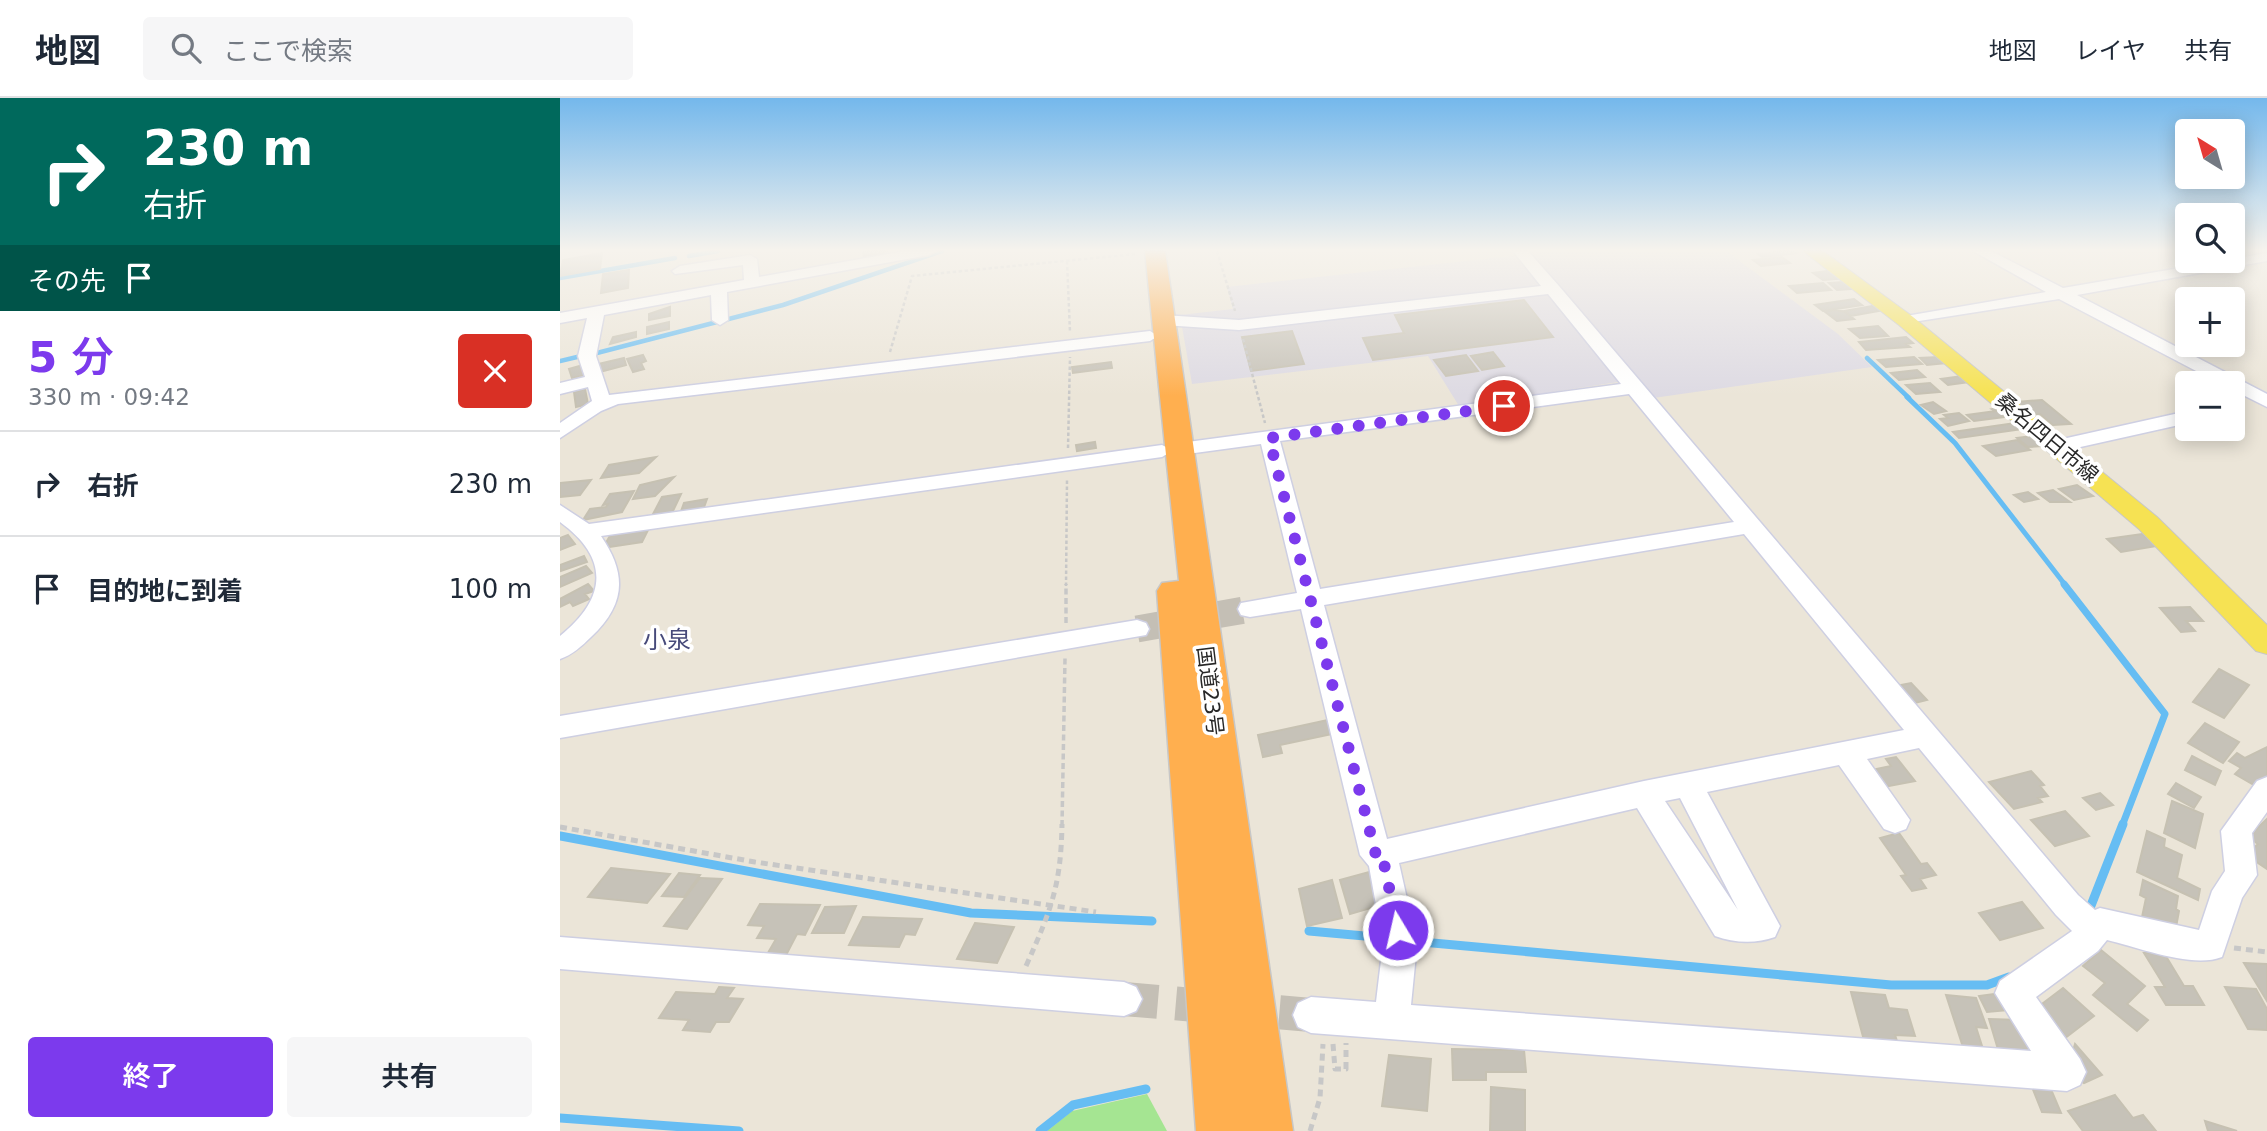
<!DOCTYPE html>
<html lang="ja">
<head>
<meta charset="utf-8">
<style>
  body { margin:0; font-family:"DejaVu Sans","Noto Sans JP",sans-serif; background:#f6f6f7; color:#1f2937; height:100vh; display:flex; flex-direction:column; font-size:26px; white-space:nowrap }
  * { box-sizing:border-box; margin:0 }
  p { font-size:23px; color:#747a83 }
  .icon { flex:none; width:38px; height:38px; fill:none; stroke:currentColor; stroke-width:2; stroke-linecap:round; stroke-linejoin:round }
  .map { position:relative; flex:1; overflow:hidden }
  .side { display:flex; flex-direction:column; background:#fff; width:560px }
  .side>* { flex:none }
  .hud { background:#00695c; color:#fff; overflow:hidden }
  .needle { width:46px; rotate:323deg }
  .fabs { position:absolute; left:1615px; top:21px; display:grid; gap:14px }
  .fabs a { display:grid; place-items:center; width:70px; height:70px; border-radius:7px; background:#fff; box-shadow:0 4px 18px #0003; font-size:35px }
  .pin { position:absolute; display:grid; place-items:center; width:60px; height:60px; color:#fff; margin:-30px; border:4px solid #fff; border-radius:50%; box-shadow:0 2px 7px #0007 }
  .me { position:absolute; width:77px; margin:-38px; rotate:351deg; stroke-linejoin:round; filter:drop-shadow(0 0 5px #0008) }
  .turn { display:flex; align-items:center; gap:24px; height:147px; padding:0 28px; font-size:32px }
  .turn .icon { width:91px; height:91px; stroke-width:2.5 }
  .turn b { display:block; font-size:49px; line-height:60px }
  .then { display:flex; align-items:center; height:66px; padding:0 28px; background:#0003; gap:14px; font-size:26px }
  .round { display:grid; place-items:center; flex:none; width:74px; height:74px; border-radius:7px; background:#f6f6f7 }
  .headline { display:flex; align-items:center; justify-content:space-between; height:119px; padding:0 28px }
  h1 { font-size:42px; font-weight:600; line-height:52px; color:#7c3aed }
  .cta { display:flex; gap:14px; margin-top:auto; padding:14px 28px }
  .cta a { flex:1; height:80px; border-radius:7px; background:#7c3aed; color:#fff; font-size:28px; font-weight:600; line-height:80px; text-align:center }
  .cta a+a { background:#f6f6f7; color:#1f2937 }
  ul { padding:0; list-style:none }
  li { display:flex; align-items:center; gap:21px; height:105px; padding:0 28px; border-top:2px solid #e0e1e3 }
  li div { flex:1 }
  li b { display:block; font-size:26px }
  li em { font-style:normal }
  header { display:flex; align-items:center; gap:42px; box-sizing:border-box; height:98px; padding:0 35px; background:#fff; border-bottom:2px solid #e0e1e3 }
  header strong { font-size:33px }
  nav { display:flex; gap:38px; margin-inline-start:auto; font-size:24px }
  .search { width:490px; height:63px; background:#f6f6f7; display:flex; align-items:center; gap:18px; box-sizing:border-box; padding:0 24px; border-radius:7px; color:#747a83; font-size:26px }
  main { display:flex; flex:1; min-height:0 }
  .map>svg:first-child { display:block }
</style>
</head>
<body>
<header>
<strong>地図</strong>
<div class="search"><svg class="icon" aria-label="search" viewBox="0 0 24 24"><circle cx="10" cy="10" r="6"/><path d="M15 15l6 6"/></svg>ここで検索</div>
<nav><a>地図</a><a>レイヤ</a><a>共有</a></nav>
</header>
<main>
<section class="side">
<div class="hud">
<div class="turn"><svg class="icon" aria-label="right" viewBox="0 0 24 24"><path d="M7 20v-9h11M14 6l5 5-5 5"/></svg><div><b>230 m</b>右折</div></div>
<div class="then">その先<svg class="icon" aria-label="arrive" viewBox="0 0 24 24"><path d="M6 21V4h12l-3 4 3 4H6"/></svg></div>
</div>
<div class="headline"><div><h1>5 分</h1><p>330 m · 09:42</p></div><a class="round" style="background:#d93025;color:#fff"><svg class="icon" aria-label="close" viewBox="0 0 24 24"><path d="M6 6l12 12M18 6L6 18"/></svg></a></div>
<ul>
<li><svg class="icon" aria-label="right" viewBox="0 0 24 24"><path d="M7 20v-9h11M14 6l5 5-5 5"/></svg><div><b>右折</b></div><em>230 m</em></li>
<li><svg class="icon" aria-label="arrive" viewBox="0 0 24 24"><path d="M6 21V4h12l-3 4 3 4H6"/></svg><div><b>目的地に到着</b></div><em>100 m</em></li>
</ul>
<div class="cta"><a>終了</a><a>共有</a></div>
</section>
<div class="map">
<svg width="1707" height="1033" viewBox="0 0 1707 1033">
  <rect width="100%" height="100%" fill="#ebe5d8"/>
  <path fill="#dddae3" d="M998,153H1166L1278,236L1312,269L1093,300L1071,282L899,308L868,258L632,286L620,217L673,211L667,189Z"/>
  <path fill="#a5e592" d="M587,996L607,1033H487L512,1013Z"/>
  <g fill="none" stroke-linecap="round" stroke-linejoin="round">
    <path stroke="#66bdf3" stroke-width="4.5" d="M129,158L158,153
      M0,180L115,160
      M33,256L223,207L382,153
      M1307,260L1349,300
      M0,263L17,259"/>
    <path stroke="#66bdf3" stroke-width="5" d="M1347,299L1395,345L1506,488"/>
    <path stroke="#66bdf3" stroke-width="7" d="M1504,486L1605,616L1562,728"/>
    <path stroke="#66bdf3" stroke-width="9" d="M0,738L411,815L592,823
      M1530,810L1563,726
      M749,833L827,840
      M851,843L1331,887H1427L1449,879
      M0,1020L179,1033
      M480,1033L513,1007L586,991"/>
  </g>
  <path fill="#c6c2b8" stroke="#c6c1b2" stroke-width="2" d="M328,153L304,160L303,154L310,153Z
    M1224,153L1238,155L1202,159L1198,156Z
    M42,155L40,171L0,178L3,162Z
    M1222,159L1230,165L1201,168L1193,162Z
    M69,172L68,190L41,195L43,176Z
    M1267,173L1277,181L1263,182L1253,175Z
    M1283,184L1292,191L1277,192L1269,185Z
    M1263,185L1271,192L1237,195L1229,188Z
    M1294,201L1302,207L1263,213L1255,207Z
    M964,202L993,239L813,262L803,240L844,235L835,217Z
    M1312,208L1319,213L1291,218L1284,213Z
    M110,209V218L89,222V216Z
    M1277,212L1285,214L1294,221L1277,223L1264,213Z
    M109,224V231L87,236V229Z
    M1318,228L1328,238L1300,240L1289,231Z
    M732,233L744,266L691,273L682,239Z
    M76,234V239L50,246L53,239Z
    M1346,239L1353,245L1346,246L1350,249L1306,252L1299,244Z
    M933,254L944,268L922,272L911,258Z
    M83,257L86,263L81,265L84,271L73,274L67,261Z
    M906,257L918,273L886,278L874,262Z
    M1354,259L1362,266L1326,269L1318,262Z
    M1379,259L1387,265L1367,267L1360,260Z
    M64,260L66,267L36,275L34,267Z
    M551,264L552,270L513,275L512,269Z
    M23,267L27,277L12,280L9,271Z
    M1357,272L1365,279L1339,282L1331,275Z
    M1402,278L1409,284L1388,287L1381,281Z
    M1370,285L1380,294L1356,296L1346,287Z
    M25,291L28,306L16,309L14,294Z
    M1482,302L1511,326L1493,327L1480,316L1469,317L1454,304Z
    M1373,304L1386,313L1374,316L1361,307Z
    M1441,309L1452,318L1414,323L1407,317L1436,313L1432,311Z
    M1399,315L1409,323L1388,328L1380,321L1388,320L1384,317Z
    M1455,325L1462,331L1399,340L1393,334Z
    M1472,338L1484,348L1468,349L1457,340Z
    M1457,342L1470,352L1436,358L1423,348Z
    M535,344L536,350L517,353L516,347Z
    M96,359L79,375L41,380L49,367Z
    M114,379L95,398L73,401L80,387Z
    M31,382L20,397L0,399V385Z
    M1517,387L1533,398L1514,402L1499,391Z
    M1493,392L1510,404H1490L1478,395Z
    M74,393L62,414L23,422L30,411L46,409L48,406L43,407L50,396Z
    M1468,394L1478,401L1464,404L1454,397Z
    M121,396L112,415L92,418L102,399Z
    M147,401L143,412L120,416L124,405Z
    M89,430L82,444L43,450L51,436Z
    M1582,436L1597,448L1561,454L1547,441Z
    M8,437L15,446L0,452V440Z
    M24,458L27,464L1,473L0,467Z
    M26,468L32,475L0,489V479Z
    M28,486L34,493L25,496L29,501L13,508L10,504L0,509V501Z
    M1630,509L1643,523H1626L1635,533L1621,534L1600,510Z
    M1659,571L1689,587L1664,620L1633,604Z
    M1351,585L1367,602L1347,607L1331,589Z
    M768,622L772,636L720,647L722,655L703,659L698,637Z
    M1645,625L1679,644L1663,665L1628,645Z
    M1707,649V680L1699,690L1675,676L1681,670L1669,663L1677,655L1685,660Z
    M1632,658L1661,673L1655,687L1625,672Z
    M1336,659L1355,683L1324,689L1312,672L1331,668L1326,661Z
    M1471,673L1484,687L1480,688L1488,698L1478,700L1482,704L1454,711L1429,684Z
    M1616,685L1641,699L1634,710L1608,696Z
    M1540,695L1553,707L1536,712L1523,700Z
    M1612,703L1643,716L1635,750L1604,735Z
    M1505,713L1529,738L1495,748L1471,722Z
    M1707,721V771L1686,757L1698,746L1688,739Z
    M1587,733L1605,741L1604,749L1622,757L1617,780L1640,791L1638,802L1577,774Z
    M1339,735L1361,766L1367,765L1376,777L1360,781L1366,790L1352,793L1341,778L1346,777L1320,740Z
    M51,770L110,776L87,805L28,799Z
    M813,773L824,806L790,816L780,782Z
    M119,775L140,777L124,799L102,798Z
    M140,780L162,781L127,831L104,828Z
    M772,782L782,820L747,828L739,791Z
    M1583,782L1618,798L1616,811L1619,813L1614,840L1581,824L1586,800L1580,797Z
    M1462,804L1483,830L1440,842L1419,815Z
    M200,806L260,807L245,837L237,836L224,861L205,860L216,841L197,840L204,828L188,827Z
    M296,808L284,835H252L265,809Z
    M303,819L362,821L355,837L345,836L339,849L289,847Z
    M415,825L454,829L437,865L397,861Z
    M1541,852L1585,888L1567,906L1588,922L1577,933L1533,897L1545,885L1523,868Z
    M1584,855H1604L1624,888H1633L1644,907H1606L1595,889H1605Z
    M1684,865L1707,866V903Z
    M159,889L174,890L167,900L183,901L169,924H156L150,934L123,932L129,922L99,920L116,894L155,896Z
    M1665,889L1696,891L1707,911V932L1688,931Z
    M1503,890L1534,918L1500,944L1470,915Z
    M1291,894L1325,897L1329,910L1347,912L1355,938L1335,937L1339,949L1305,946Z
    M1441,895L1450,912L1427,914L1419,898Z
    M1386,897L1416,900L1427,930L1416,929L1423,951L1403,949Z
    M1429,921L1460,922L1484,962L1440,958Z
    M1515,946L1542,977L1524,985L1507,974Z
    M892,951L964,952L966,974H926V982H893Z
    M829,957L871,961L867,1013L822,1008Z
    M931,989L965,992V1033H930Z
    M1472,989H1490L1501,1015L1482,1014Z
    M1555,997L1573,1020L1583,1017L1596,1033H1523L1508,1013Z
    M1645,1023L1677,1033H1648Z"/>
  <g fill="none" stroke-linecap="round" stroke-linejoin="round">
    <path stroke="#c4bfb5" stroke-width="27" stroke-dasharray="27 13" stroke-linecap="butt" d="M577,531L690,511"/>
    <path stroke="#c4bfb5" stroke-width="34" stroke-dasharray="34 18" stroke-linecap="butt" d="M564,901L751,917"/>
    <g stroke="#cecfe2" stroke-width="3">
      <path id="minor" d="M345,153H376L369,157L167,194L168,222L160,227L152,222L151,197L44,217L36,258L49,297L590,233L598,238L590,243L58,306L41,313L0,340V325L32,303L28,289L0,296V285L25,279L18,258L27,220L0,225V215L184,182L183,167L115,176L112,173L120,168L190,157L197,161L199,179Z
        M953,153H968L999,188L1518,797L1535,812L1540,810L1639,832L1652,793L1665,773L1661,733L1697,683L1707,679V714L1692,735L1697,777L1682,800L1662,859C1632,871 1578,849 1547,842L1538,853L1476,899L1520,961L1526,974L1520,987L1507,993L751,935L738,929L733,917L738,905L751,899L816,904L823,846L809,768L800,757L741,511L690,519L681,517L678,511L681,505L737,495L701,346L620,357L612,353L602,359L41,438C67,476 66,506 31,539C22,548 12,557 0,561V538C46,501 51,461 0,424V407L29,426L602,347L610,351L620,345L1061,286L988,196L679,232L603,227L595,222L603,217L679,222L981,188ZM1069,296L1174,424L760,491L720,343ZM1184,436L1344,632L1084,683L827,741L764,507ZM1359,650L1496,817L1512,833L1440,883L1435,895L1471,953L851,907L857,846L839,765L1077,710L1155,838C1174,845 1196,846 1215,839L1220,828L1147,694L1279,667L1324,731L1335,735L1346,731L1350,722L1307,661ZM1120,700L1178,812L1105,703Z
        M1413,153H1431L1503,190L1707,155V163L1517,197L1707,296V309L1673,292V285H1659L1499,201L1340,226L1338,223L1346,218L1486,194Z
        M1628,313V325L1498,354L1488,348L1498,342Z
        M577,522L586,525L589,531L586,537L0,640V618Z
        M0,839L564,884L576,889L582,901L576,913L564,918L0,871Z"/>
    </g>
    <g stroke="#c7c7c7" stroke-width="2">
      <path id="major" d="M1243,153H1263L1353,219L1597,419L1707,527V556L1696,553L1579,431L1339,227Z"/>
    </g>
    <g stroke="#c7c7c7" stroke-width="3">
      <path id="highway" d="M585,153H605L733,1033H636L597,493L602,485L619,483Z"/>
    </g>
    <path stroke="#c7c7c7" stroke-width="2.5" stroke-dasharray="3.5 2.5" stroke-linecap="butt" d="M657,153L675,213
      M507,163L510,234
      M683,241L705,325
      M330,254L352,178L575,156
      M508,350L510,259
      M506,488L507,382"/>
    <path stroke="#c7c7c7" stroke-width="3.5" stroke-dasharray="6 3.5" stroke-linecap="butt" d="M506,525V486
      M502,728L505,560"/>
    <path stroke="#c7c7c7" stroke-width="5" stroke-dasharray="7 5" stroke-linecap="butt" d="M0,729L195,764L536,814
      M1674,850L1707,854
      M466,868C491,812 501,788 502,726
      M773,946L775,971H786V945
      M750,1033L760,1000L763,946"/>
    <use href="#minor" fill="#fff" fill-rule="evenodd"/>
    <use href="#major" fill="#f6e253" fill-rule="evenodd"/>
    <use href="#highway" fill="#ffaf4f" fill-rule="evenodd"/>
  </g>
  <linearGradient id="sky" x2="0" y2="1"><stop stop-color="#74b8ec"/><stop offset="0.51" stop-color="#f6f3ed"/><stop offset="1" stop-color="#f6f3ed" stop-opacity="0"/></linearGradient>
  <rect width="1707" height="298" fill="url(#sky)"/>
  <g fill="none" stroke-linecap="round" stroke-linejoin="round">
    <path stroke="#7c3aed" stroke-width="12" stroke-dasharray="0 21.6" d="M838,832L822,756L816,757L709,340L944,308"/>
  </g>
  <g text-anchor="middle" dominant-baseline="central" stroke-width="7" stroke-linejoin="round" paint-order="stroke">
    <g font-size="21" fill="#282828" stroke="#fff">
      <text transform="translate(1487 340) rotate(40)">桑名四日市線</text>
      <text transform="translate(650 593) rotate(83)">国道23号</text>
    </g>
    <g font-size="24" fill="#474a7a" stroke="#fff">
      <text x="107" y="542">小泉</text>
    </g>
  </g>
</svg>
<div class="fabs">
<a><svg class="needle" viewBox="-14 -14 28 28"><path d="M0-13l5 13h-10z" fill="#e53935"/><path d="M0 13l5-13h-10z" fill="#747a83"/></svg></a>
<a><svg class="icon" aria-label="search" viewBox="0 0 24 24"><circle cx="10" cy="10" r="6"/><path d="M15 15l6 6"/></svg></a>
<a>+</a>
<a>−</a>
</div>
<div class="pin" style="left:944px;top:308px;background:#d93025"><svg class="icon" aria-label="arrive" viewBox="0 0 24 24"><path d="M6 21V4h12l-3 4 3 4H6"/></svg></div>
<svg class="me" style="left:838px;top:832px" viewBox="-20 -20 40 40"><circle r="17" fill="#7c3aed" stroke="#fff" stroke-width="3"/><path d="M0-11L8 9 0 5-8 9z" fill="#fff"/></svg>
</div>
</main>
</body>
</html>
